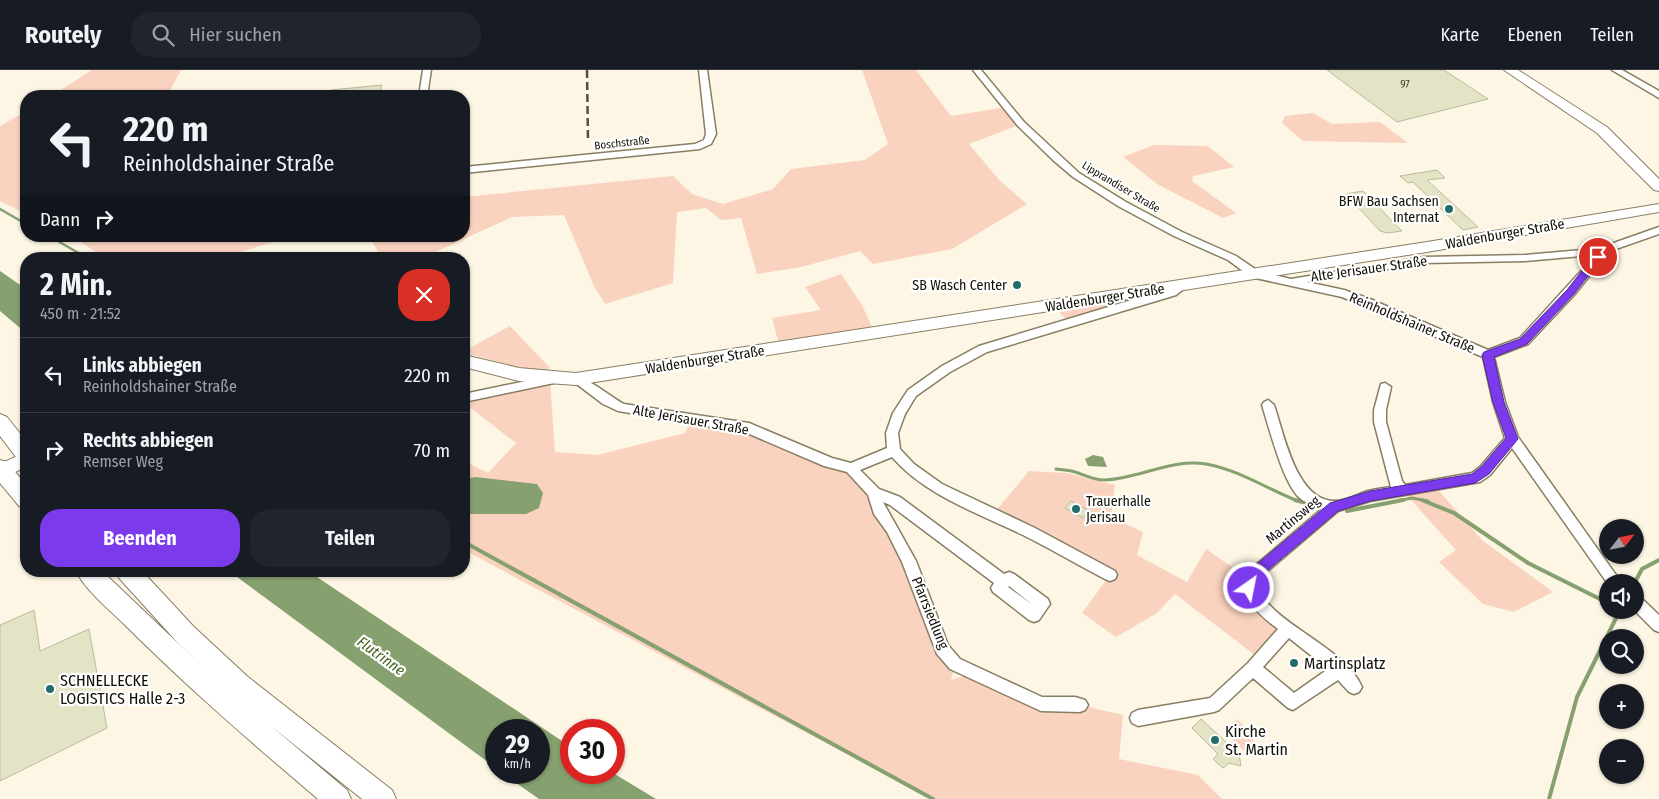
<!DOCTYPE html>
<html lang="de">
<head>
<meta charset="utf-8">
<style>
  body { margin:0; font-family:"Fira Sans Condensed",sans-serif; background:#20242c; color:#f1f3f6; height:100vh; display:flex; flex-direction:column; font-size:19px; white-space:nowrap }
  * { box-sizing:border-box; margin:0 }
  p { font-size:16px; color:#9ea1a6 }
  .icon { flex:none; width:28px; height:28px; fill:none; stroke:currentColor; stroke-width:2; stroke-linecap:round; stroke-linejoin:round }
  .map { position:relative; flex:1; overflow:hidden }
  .details { position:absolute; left:20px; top:182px; width:450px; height:325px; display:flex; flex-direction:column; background:#171b24; border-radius:20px; box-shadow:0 1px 4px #0004 }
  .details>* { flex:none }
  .hud { position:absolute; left:20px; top:20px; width:450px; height:152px; border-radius:20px; box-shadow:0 1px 4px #0004; background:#171b24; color:#f1f3f6; overflow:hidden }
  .needle { width:32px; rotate:58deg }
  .tools { position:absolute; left:1599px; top:449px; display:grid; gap:10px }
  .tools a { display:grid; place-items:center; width:45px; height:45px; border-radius:50%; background:#171b24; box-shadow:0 1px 4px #0004; font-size:25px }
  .speed { position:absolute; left:485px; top:649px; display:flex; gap:10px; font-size:25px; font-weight:700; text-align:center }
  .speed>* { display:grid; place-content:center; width:65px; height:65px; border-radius:50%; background:#171b24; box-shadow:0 1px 4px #0004; line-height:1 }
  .speed small { font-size:12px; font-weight:400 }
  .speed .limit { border:8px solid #d22; background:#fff; color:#111 }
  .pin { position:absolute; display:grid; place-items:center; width:42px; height:42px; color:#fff; margin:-21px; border:2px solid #fff; border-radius:50%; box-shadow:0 1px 5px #0007 }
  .me { position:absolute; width:55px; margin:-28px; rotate:33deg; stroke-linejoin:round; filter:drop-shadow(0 0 4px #0008) }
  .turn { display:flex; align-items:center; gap:18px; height:105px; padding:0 20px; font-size:22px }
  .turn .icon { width:65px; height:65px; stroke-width:2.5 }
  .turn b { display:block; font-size:35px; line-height:42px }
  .then { display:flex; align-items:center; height:48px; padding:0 20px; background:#0003; gap:10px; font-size:19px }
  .round { display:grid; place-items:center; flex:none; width:52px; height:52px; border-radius:20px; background:#20242c }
  .head { display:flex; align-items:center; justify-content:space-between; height:85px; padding:0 20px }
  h1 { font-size:30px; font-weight:700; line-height:38px }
  .button { display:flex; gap:10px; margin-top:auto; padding:10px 20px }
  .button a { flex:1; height:58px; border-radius:20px; background:#7c3aed; color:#fff; font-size:20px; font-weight:700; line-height:58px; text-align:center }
  .button a+a { background:#20242c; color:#f1f3f6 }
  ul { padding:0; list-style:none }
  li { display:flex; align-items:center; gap:15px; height:75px; padding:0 20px; border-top:1px solid #363941 }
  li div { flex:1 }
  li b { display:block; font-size:19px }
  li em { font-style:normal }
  header { display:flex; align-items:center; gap:30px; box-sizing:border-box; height:70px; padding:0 25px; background:#171b24; border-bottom:1px solid #363941 }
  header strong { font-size:24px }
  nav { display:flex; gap:28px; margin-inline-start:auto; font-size:18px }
  .search { width:350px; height:45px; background:#20242c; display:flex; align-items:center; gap:12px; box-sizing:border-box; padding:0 18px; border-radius:20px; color:#9ea1a6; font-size:19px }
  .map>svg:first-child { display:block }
</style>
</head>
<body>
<header>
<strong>Routely</strong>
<div class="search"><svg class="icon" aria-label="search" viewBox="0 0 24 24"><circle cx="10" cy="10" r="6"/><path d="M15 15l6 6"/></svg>Hier suchen</div>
<nav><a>Karte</a><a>Ebenen</a><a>Teilen</a></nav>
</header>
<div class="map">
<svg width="1659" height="729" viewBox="0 0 1659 729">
  <rect width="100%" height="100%" fill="#fdf6e4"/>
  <path fill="#f9d3bf" d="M92,0H181L167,26H51Z
    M862,0H916L951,46L1007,37L1021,54L969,74L1000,111L1027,134L952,179L873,194L860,181L801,197L757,204L741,148L721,150L706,138L677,142L673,213L605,234L594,216L564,145L512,147L420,189H382L369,166H464V127L673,106L692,124L723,134L773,119L791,99L865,90L888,74Z
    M26,41V144L0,131V56Z
    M1313,43L1332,54L1380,52L1408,73L1303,71L1282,53L1285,46Z
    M1154,75L1208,76L1234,97L1193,106L1192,111L1236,143L1223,148L1157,114L1123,87Z
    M71,166H293L217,189H107Z
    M841,204L862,235L875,264L780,278L772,248L821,240L805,217Z
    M1123,229L1118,235L1067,250L1057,240Z
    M510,256L550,298L543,303L464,283V276L468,279Z
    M550,310L555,382L598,385L685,363L691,349L725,353L851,398L874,423L955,594L951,610L970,604L1041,637L1080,635L1123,645L1119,689L1198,705L1222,729H931L464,480V391L488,403L516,373L468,336L469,327Z
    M1029,401L1066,403L1115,415L1111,447L1143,462L1137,485L1187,512L1206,479L1249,509V518L1288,558L1260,589L1175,524L1157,543L1116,567L1082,543L1110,505L993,444Z
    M1434,415L1482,470L1553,522L1514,542L1483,534L1439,492L1456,480L1402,420Z
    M1237,649L1254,666L1251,678L1245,682L1224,661Z"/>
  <path fill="#87a06f" d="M0,201L26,219V263L0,241Z
    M1093,385L1103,387L1107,397L1088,396L1085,389Z
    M476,407L537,414L543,423L539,438L526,444H464V409Z
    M229,501H308L571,677V702L613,703L656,729H539L502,703L539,702V660H496V698Z"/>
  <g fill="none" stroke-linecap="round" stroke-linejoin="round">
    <path stroke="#87a06f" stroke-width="2.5" d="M0,139L26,154
      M49,166L89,189"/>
    <path stroke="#87a06f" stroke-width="3" d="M1056,399C1062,400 1069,400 1075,402C1085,405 1093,410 1104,410C1138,409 1172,388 1206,394C1239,400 1267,419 1298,431
      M1397,431L1412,428L1428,431"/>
    <path stroke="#87a06f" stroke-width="4" d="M1295,430L1318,436
      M1422,430L1454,443L1528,493L1608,533
      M1347,441L1403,430
      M464,472L933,729
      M1635,512L1642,499L1659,490
      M1549,729L1577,627L1620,540"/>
  </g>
  <path fill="#e3e4c5" stroke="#b9bb9d" d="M1327,0H1444L1488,29L1397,52Z
    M382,15L379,26H331V20Z
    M1437,100L1445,108L1427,110L1478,157L1463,160L1413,112L1408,113L1400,106Z
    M1363,121L1402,161L1387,163L1380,161L1346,124Z
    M1071,431L1089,441L1083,448L1065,438Z
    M34,540L40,581L89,559L107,658L0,711V555Z
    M1201,649L1239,684L1241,696L1229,693L1223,698L1213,689L1218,684L1192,658Z"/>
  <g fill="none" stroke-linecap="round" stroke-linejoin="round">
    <g stroke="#887e63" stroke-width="3">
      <path id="street" d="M423,0H431L427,26H419Z
        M699,0H707L716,64L711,74L700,79L464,103V97L695,74L704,70L706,64Z
        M973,0H981L1024,52L1079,103L1126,132L1182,162L1236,186L1258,201L1291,209L1424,187L1525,185L1582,180L1597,183L1608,175L1659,157V164L1616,179L1603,189L1574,225L1528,274L1494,287L1505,332L1518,367L1621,512H1608V514L1512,378L1490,405L1480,412L1370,431L1338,441L1256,511C1264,552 1343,574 1362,617L1359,622L1354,624L1349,622L1338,610L1293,640L1288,638L1253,608L1219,640L1214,642L1138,656L1132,653L1130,648L1132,643L1138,640L1210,628L1248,593L1278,559C1264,549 1235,524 1244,505L1323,438C1316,436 1307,434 1301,429C1284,417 1269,357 1262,335L1264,332L1268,330L1274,335C1284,364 1296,430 1334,431C1345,432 1358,424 1368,421C1376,419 1383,418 1391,417L1374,352V340L1381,314L1385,313L1391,317L1386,340V352L1402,411L1405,415L1472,403L1480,397L1505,368L1493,332L1483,287L1342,227L1251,207L1228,190L1174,166L1118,136L1073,107L1053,90L1018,56ZM1582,186L1592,189L1520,268L1488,280L1370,229L1344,220L1307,212L1424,193L1525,191ZM1289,568L1328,599L1294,623L1263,597Z
        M1612,0H1622L1659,21V28Z
        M1182,212L1187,216L1176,225L987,282L950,302L916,326L905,344L898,363L900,379L914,394L942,414L1035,458L1115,501L1117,505L1115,509L1110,511L1105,509C1078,495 1051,479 1023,465C978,443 926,426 892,387L860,400L879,419L900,427L1004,504L1009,502L1014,504L1048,529L1050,534L1039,550L1034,552L1029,550L993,522L991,518L994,513L890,435L883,432L916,491L948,575L960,589L1042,627H1075L1085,630L1088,635L1085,640L1080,642L1041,641L950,599L937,584L902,492L887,462L874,444L868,425L847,402L824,396L747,363L618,341L603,334L570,309L572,306C582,303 612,328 624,334L749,353L832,388L851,393L887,378L886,363L893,343L908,320L942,296L979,276L1168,219ZM1009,516L1033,535L1008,517Z
        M550,306L556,310L554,313L464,332V324Z
        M1635,526L1640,527L1659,545V562L1654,560L1634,540Z"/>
    </g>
    <g stroke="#887e63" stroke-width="2">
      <path id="secondary" d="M1504,0H1518L1607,57L1659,109V121L1654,120L1597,63Z
        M1659,134V142L1427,182L576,315L519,311L464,297V285L519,298L576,303L1427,172Z
        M26,382V397L0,409V394Z"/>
    </g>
    <g stroke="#887e63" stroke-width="2">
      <path id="primary" d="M0,344L7,347L26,371V393L19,391L0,366Z
        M0,390L7,392L26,415V439L19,436L0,413Z
        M76,501H102L204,598L178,573L119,508L116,501H142L194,557L248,607L392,720L396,729H362L271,656L347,720L351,729H318C252,673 186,616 125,555C109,539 86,521 76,501Z"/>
    </g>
    <use href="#street" fill="#fff" fill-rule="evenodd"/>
    <use href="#secondary" fill="#fff" fill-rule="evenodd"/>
    <use href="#primary" fill="#fff" fill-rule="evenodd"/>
    <path stroke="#555044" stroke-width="2.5" stroke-dasharray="8 4" stroke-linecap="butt" d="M587,0L588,72"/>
  </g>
  <path fill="#7c3aed" stroke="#51269a" d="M1598,183L1603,187L1574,224L1527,274L1494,287L1504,332L1518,369L1489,404L1475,413L1370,431L1338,441L1255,511L1253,522H1244L1242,518L1244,505L1330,433L1370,421L1472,404L1481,397L1506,368L1493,332L1482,285L1484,282L1520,269L1567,220L1595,184Z"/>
  <g fill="#226d6a" stroke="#fff" stroke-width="2">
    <circle cx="1449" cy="139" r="5"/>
    <circle cx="1017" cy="215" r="5"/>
    <circle cx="1076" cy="439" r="5"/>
    <circle cx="1294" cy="593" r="5"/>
    <circle cx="50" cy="619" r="5"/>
    <circle cx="1215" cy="670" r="5"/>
  </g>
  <g text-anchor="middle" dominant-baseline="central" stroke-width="4.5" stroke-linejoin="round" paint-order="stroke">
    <g font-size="11" fill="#464435">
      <text x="1405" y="14">97</text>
    </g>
    <g font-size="11" fill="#120e05" stroke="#fff">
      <text transform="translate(622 73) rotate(-6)">Boschstraße</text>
      <text transform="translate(1121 117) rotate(31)">Lipprandiser Straße</text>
    </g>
    <g font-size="14" fill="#120e05" stroke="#fff" text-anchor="end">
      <text x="1439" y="131">BFW Bau Sachsen<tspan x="1439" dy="16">Internat</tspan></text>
      <text x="1007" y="215">SB Wasch Center</text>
      <text x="1086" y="431" text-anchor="start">Trauerhalle<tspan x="1086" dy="16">Jerisau</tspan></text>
    </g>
    <g font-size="14" fill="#120e05" stroke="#fff">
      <text transform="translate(1505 164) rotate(-10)">Waldenburger Straße</text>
      <text transform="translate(1369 199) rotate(-8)">Alte Jerisauer Straße</text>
      <text transform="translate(1105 228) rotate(-9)">Waldenburger Straße</text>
      <text transform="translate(1412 253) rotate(23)">Reinholdshainer Straße</text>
      <text transform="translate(705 290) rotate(-9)">Waldenburger Straße</text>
      <text transform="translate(691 350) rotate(10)">Alte Jerisauer Straße</text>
      <text transform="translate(1293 450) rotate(-40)">Martinsweg</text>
      <text transform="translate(930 543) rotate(68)">Pfarrsiedlung</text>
    </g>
    <g font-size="15" font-style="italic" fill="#406017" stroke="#fff">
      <text transform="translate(381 586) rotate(36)">Flutrinne</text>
    </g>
    <g font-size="16" fill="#120e05" stroke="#fff" text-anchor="start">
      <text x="1304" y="593">Martinsplatz</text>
      <text x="60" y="610">SCHNELLECKE<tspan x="60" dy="18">LOGISTICS Halle 2-3</tspan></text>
      <text x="1225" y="661">Kirche<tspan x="1225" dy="18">St. Martin</tspan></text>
    </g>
  </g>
</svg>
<div class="tools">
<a><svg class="needle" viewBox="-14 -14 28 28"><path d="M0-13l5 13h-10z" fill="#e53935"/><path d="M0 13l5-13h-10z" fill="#9ea1a6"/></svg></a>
<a><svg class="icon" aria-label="sound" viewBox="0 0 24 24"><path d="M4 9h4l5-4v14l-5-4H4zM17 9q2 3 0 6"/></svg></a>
<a><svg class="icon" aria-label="search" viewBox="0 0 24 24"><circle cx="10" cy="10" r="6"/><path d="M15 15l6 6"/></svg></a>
<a>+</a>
<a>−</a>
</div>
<div class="speed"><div>29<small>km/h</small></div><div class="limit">30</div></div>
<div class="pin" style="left:1598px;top:187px;background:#d93025"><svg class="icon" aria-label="arrive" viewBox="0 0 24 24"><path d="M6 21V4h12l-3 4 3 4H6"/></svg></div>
<svg class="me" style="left:1249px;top:518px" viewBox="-20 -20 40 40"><circle r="17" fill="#7c3aed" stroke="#fff" stroke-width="3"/><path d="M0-11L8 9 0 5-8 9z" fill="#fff"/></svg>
<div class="hud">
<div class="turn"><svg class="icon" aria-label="left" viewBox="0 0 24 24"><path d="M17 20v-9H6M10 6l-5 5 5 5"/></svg><div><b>220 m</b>Reinholdshainer Straße</div></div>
<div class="then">Dann<svg class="icon" aria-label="right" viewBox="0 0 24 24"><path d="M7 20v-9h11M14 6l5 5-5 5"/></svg></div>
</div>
<section class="details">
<div class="head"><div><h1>2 Min.</h1><p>450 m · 21:52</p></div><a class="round" style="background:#d93025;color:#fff"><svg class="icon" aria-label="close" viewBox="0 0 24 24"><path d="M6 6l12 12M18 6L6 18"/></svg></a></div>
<ul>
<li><svg class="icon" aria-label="left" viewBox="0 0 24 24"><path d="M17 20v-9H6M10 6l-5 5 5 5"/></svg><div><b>Links abbiegen</b><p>Reinholdshainer Straße</p></div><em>220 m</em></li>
<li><svg class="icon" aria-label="right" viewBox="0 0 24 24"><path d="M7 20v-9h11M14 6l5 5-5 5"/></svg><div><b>Rechts abbiegen</b><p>Remser Weg</p></div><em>70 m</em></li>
</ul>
<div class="button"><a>Beenden</a><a>Teilen</a></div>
</section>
</div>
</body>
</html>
